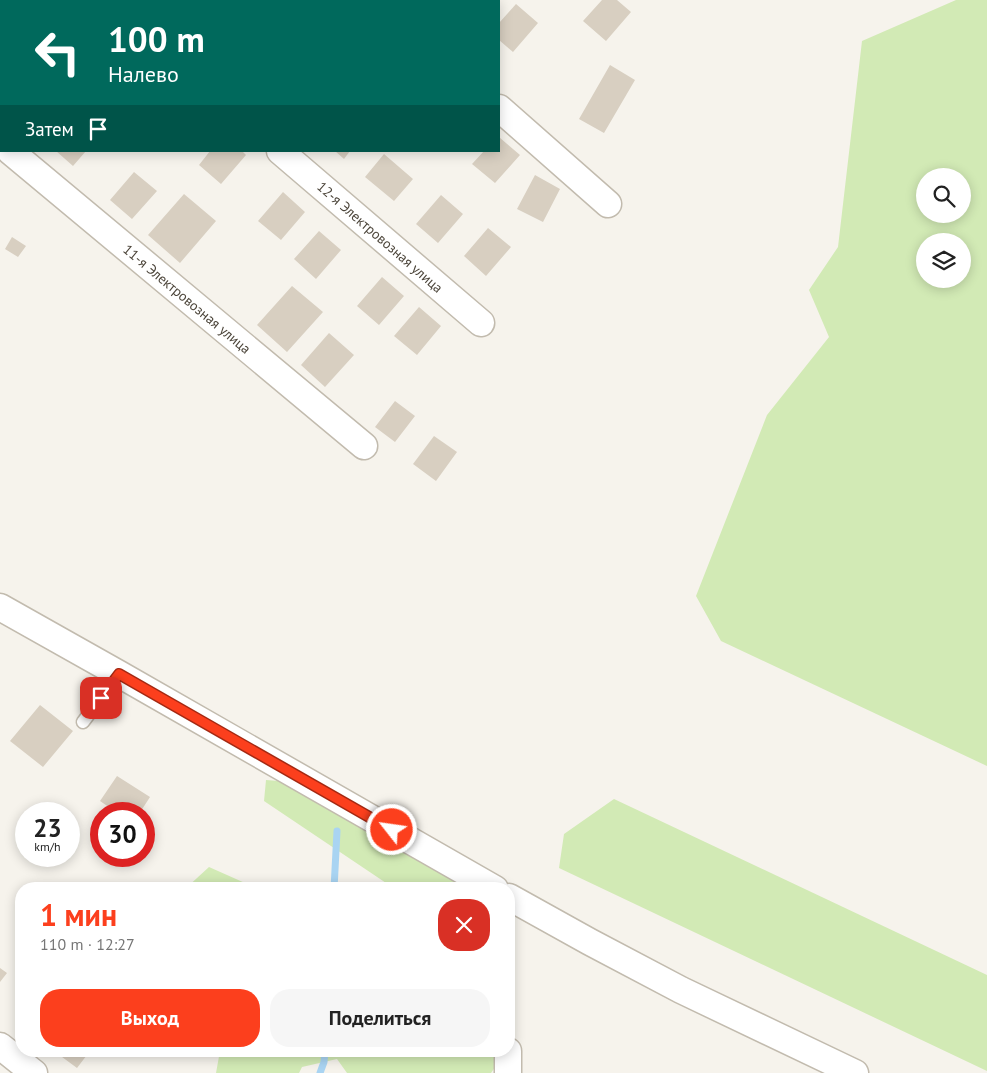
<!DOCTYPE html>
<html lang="ru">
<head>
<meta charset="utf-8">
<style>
  body { margin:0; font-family:"PT Sans",sans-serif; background:#f6f6f6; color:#222; height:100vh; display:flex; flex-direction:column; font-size:19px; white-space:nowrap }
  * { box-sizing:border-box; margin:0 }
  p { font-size:16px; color:#767676 }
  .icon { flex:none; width:28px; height:28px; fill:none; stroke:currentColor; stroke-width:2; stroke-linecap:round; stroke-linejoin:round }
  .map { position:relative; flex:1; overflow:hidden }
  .drawer { position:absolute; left:15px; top:882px; width:500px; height:175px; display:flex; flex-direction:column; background:#fff; border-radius:20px; box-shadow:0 2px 12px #0003 }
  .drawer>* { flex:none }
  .top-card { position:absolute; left:0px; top:0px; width:500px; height:152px; box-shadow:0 2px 12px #0003; background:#00695c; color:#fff; overflow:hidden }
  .fabs { position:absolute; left:916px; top:168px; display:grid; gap:10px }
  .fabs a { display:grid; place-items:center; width:55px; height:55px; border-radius:50%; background:#fff; box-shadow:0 2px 12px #0003; font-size:25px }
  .speed { position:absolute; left:15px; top:802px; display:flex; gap:10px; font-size:25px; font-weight:700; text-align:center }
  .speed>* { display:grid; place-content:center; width:65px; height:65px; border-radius:50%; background:#fff; box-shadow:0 2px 12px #0003; line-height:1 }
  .speed small { font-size:12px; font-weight:400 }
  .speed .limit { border:8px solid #d22; background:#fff; color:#111 }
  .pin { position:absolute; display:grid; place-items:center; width:42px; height:42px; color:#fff; margin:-21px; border-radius:10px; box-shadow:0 2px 8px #0006 }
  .me { position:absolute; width:55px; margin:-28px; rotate:300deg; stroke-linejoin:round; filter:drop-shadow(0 0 4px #0008) }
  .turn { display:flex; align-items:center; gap:18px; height:105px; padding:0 25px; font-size:22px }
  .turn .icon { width:65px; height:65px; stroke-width:2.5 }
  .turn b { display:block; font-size:35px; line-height:42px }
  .then { display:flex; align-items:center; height:48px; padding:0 25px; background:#0003; gap:10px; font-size:19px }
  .round { display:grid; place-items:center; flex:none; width:52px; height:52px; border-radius:20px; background:#f6f6f6 }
  .headline { display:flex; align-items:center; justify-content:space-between; height:85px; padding:0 25px }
  h1 { font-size:30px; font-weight:700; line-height:38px; color:#fc3f1d }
  .cta { display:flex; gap:10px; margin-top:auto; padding:10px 25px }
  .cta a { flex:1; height:58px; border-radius:20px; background:#fc3f1d; color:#fff; font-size:20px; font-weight:700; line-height:58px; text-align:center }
  .cta a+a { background:#f6f6f6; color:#222 }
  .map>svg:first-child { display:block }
</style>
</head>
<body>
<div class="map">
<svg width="987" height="1073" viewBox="0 0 987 1073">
  <rect width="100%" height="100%" fill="#f6f3ec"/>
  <path fill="#d2eab5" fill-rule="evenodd" d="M956,0H987V766L721,641L696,596L767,415L829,337L809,290L838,247L862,41ZM925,176H962V214H925ZM925,241H962V279H925Z
    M266,780L291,782L473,889H395L264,801Z
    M614,799L987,975V1071L559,868L564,834Z
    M209,867L245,883L244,889H185Z
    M220,1051H497L498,1063L491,1073H347L337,1059L302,1067L299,1073H216Z"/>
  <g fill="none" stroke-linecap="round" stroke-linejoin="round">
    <path stroke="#a9d4f2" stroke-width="7" d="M334,889L337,831
      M320,1073L324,1062L325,1051"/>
  </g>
  <path fill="#d8cfc1" d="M602,0H617L631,12L606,41L583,21Z
    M516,4L538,23L513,52L499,40V23Z
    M610,65L635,80L604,133L579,119Z
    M499,137L520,155L495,183L472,164L484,151H499Z
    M56,151H86L73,166Z
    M210,151H242L246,155L221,184L199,165Z
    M335,151H350L344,159Z
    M384,154L413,179L394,201L365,177Z
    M134,172L157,191L132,219L110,200Z
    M535,175L560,189L543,222L517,209Z
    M283,192L305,212L281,240L258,221Z
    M184,194L216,221L180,263L148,235Z
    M441,195L463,214L438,243L416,224Z
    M488,228L511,247L486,276L464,256Z
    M319,231L341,250L316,279L294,259Z
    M12,237L26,246L18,257L5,249Z
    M382,277L404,296L379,325L357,306Z
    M292,286L323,312L287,352L257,325Z
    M419,307L441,326L417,355L394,336Z
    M329,333L354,355L325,387L301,365Z
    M395,401L415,416L395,442L375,427Z
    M434,436L457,452L436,481L413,464Z
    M40,705L73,731L43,767L10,741Z
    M117,776L150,797L139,814H119L100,801Z
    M0,968L7,973L0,982Z
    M60,1051H90L77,1068L58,1054Z"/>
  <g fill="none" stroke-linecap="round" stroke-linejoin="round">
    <g stroke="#c2bbae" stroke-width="15">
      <path id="service" d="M83,722L119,674"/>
    </g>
    <g stroke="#c2bbae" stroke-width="29">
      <path id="minor" d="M103,0L104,1
        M375,0L376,1
        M499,108L608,204
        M10,151L364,446
        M280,151L481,323
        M0,607L119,674L495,889
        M509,897L590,942L681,990L855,1073
        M0,1046L34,1073
        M508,1073V1051"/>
    </g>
    <g stroke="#e6c16a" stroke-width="30">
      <path id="primary" d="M88,1L89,0
        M0,110L1,109"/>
    </g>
    <use href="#service" stroke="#fff" stroke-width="12"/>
    <use href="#minor" stroke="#fff" stroke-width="26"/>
    <use href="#primary" stroke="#ffe39c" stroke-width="28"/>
  </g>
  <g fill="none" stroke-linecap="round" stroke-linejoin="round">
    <g stroke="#a42913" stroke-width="12">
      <path id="route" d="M101,698L119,674L392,830"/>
    </g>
    <use href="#route" stroke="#fc3f1d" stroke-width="9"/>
  </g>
  <g text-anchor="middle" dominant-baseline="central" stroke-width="5" stroke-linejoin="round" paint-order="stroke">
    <g font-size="14" fill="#4b4439" stroke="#fff">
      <text transform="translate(380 237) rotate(41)">12-я Электровозная улица</text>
      <text transform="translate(187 299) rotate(40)">11-я Электровозная улица</text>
    </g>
  </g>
</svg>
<div class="fabs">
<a><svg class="icon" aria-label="search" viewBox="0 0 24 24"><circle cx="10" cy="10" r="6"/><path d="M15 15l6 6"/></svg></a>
<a><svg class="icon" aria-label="layers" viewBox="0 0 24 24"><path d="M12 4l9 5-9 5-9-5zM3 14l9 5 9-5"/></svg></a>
</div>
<div class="speed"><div>23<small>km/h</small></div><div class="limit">30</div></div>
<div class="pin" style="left:101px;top:698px;background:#d93025"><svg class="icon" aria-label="arrive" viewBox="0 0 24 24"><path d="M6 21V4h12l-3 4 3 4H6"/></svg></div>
<svg class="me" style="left:392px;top:830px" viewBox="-20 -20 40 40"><circle r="17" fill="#fc3f1d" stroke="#fff" stroke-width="3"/><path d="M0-11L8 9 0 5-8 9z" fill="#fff"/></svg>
<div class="top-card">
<div class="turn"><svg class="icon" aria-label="left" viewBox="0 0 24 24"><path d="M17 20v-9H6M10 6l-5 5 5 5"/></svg><div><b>100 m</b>Налево</div></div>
<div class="then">Затем<svg class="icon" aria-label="arrive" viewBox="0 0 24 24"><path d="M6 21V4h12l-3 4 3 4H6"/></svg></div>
</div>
<section class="drawer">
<div class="headline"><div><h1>1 мин</h1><p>110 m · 12:27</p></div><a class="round" style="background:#d93025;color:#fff"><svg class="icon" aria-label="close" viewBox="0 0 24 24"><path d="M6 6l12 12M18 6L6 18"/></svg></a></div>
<div class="cta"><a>Выход</a><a>Поделиться</a></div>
</section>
</div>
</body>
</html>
